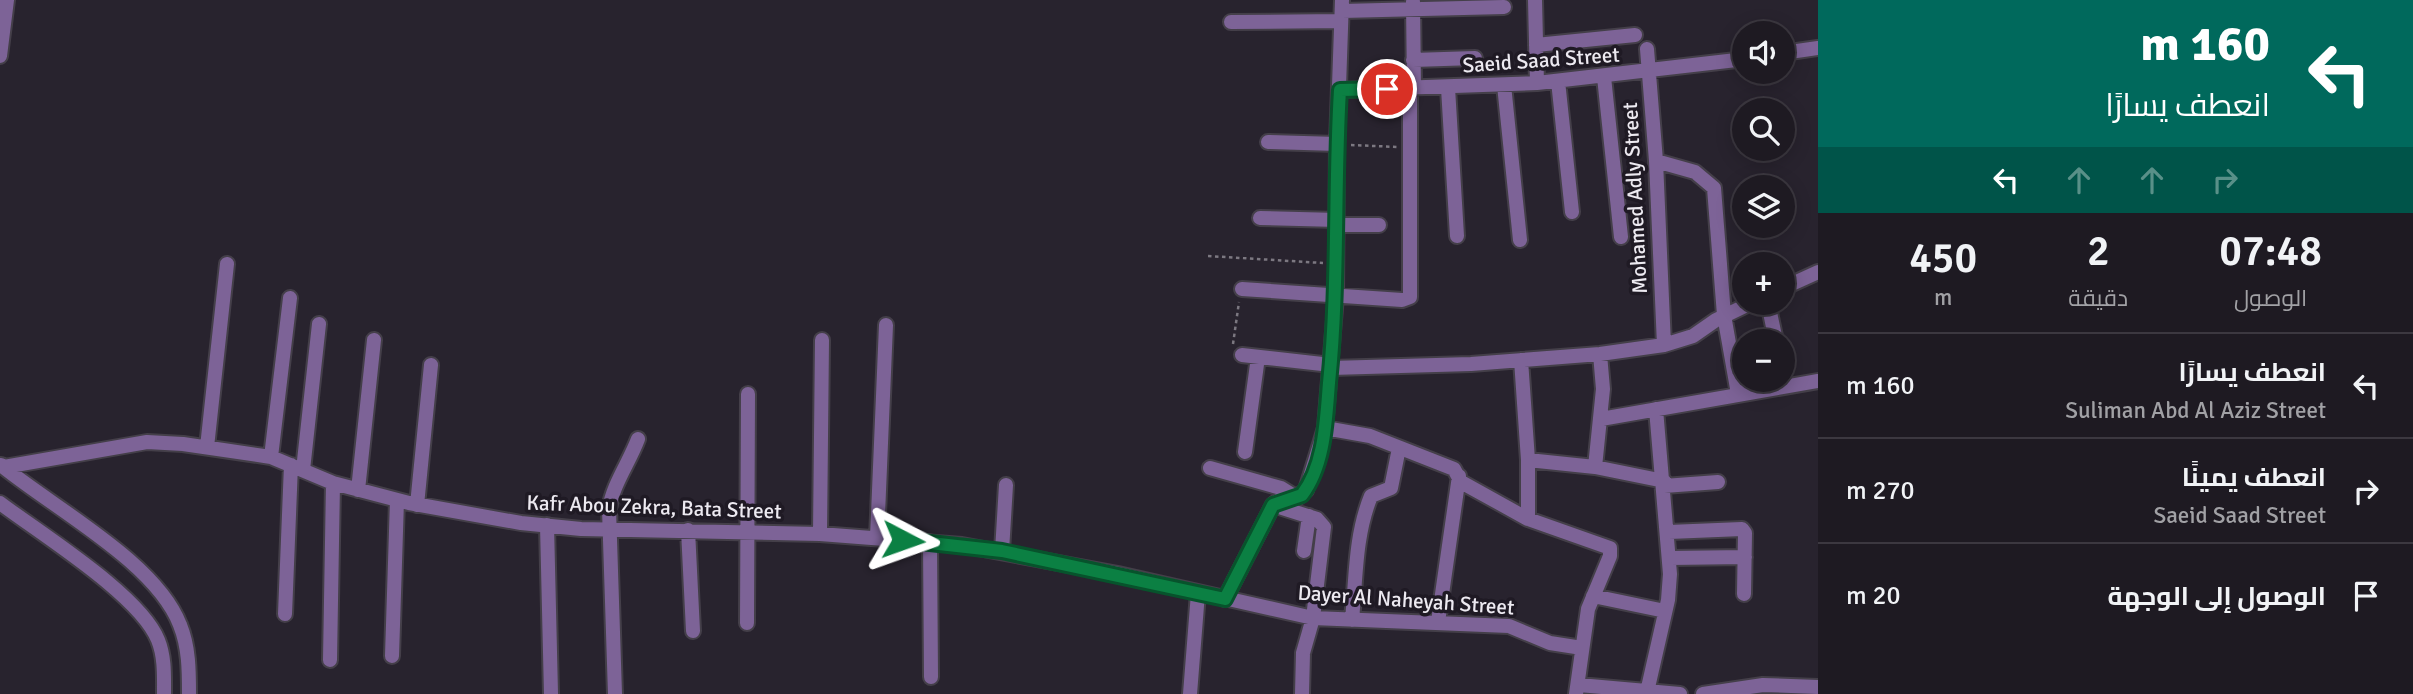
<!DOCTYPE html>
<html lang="ar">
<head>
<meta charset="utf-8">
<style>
  body { margin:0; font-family:Signika,Cairo,sans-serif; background:#26232a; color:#f1f3f6; direction:rtl; height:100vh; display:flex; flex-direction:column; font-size:26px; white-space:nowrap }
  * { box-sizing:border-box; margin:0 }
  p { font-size:23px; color:#a1a1a5 }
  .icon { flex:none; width:38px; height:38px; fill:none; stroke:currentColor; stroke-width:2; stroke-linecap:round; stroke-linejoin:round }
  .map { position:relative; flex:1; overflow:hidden; direction:ltr }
  .panel { display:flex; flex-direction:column; background:#1e1a22; width:595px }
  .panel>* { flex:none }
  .banner { background:#00695c; color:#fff; overflow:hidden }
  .tools { position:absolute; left:1732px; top:21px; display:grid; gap:14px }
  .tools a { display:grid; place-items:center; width:63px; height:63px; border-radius:50%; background:#1e1a22; box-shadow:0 4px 18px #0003,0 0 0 2px #3c3840; font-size:35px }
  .pin { position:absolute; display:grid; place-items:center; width:60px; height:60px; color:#fff; margin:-30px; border:4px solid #fff; border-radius:50%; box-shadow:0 2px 7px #0007 }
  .me { position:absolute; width:77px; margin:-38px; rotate:94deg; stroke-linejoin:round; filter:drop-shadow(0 0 5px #0008) }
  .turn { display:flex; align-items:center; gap:24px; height:147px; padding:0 28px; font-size:32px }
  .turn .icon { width:91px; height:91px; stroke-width:2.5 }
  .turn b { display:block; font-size:49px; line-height:60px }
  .lanes { display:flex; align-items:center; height:66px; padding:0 28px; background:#0003; justify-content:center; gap:35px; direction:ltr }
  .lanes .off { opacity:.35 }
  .eta { display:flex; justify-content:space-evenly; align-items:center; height:119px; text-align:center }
  .eta b { font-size:42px; font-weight:600; line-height:49px }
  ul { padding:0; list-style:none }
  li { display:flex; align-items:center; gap:21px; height:105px; padding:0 28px; border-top:2px solid #3c3840 }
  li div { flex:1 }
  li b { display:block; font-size:26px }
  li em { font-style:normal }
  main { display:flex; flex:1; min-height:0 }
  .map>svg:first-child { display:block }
</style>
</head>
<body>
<main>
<section class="panel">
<div class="banner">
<div class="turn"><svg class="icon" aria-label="left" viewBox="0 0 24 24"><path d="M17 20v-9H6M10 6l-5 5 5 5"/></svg><div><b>160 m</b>انعطف يسارًا</div></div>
<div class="lanes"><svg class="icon" aria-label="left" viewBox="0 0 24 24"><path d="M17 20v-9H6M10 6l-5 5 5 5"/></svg><svg class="icon off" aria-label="ahead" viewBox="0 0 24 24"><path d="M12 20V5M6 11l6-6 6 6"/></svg><svg class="icon off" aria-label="ahead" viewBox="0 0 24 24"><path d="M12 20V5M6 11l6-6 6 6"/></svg><svg class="icon off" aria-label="right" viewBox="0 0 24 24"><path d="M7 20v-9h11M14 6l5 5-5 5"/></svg></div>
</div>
<div class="eta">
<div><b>07:48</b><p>الوصول</p></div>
<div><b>2</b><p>دقيقة</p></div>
<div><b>450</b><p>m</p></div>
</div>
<ul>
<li><svg class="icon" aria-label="left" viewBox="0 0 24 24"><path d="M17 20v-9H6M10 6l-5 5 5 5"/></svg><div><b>انعطف يسارًا</b><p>Suliman Abd Al Aziz Street</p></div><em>160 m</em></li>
<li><svg class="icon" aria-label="right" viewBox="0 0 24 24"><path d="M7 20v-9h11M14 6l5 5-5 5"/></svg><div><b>انعطف يمينًا</b><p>Saeid Saad Street</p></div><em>270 m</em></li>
<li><svg class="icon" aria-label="arrive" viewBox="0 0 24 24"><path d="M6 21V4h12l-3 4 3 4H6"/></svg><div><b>الوصول إلى الوجهة</b></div><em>20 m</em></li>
</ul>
</section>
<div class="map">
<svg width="1818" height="694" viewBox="0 0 1818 694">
  <rect width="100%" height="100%" fill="#28232e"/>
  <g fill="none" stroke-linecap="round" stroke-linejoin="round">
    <g stroke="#443f49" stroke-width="18">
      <path id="street" d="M1535,0L1537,83
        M1413,2L1414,88
        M1342,11L1504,7
        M1231,22L1341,21
        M1536,45L1635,35
        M1647,49L1656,161L1664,345
        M1783,53L1818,48
        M0,56L7,0
        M1413,60L1475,58
        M1604,77L1621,237
        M1558,81L1572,212
        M1504,85L1520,240
        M1448,88L1457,236
        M1340,90L1537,83L1745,59
        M1268,142L1337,144
        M1656,161L1695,172L1714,188L1724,315L1738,394
        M1260,218L1338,220
        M1338,225H1379
        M1783,288L1818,272
        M1242,289L1402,300L1410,297V88
        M1768,303L1776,341
        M1242,355L1331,365
        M1521,360L1528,460V519
        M1331,368L1471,364L1600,354L1664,345L1693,336L1716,320L1751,303
        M1601,419L1818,381
        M1325,428L1370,436L1454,469L1461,482L1528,519L1610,548V556L1588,609L1576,694
        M207,447L227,264
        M1245,452L1258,357
        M271,457L290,298
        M1528,460L1595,467L1664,481
        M1,465C53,508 156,562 180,625C189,647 189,671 189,694
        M4,467L147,442L183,444L271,457L333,483L409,503L521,523L581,529L820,534L962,545L1118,574L1313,618L1509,626L1550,643L1582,648
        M1595,467L1603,389L1600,354
        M1210,468L1281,488L1297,498
        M303,470L319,324
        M1664,486L1718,482
        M358,490L374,340
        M0,503C41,534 140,595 158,640C165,657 164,677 164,694
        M417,505L431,365
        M1273,505L1317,519L1324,527L1313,618L1303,653L1302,694
        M547,525L551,694
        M688,530L693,631
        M1669,532L1742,529L1745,533L1744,594
        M820,534L822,340
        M877,538L886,325
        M930,542L931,677
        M1002,551L1006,485
        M1304,551L1309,516
        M1670,558L1745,557
        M1593,596L1665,611
        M1225,599L1273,505L1278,501L1297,498L1306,490L1325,428L1336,296L1337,144L1342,0
        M285,614L291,465
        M1352,620C1356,578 1355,535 1371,496L1391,488L1399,448
        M1438,622L1459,476
        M747,623L748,394
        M392,656L397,500
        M330,660L333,483
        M1579,685L1680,694
        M1647,692L1668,600L1670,574L1656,409
        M615,694L609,509C613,484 629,463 638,439
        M1190,694L1198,593
        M1703,694L1763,685L1818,687"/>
    </g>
    <path stroke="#7c7881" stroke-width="2.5" stroke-dasharray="3.5 3.5" stroke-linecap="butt" d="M1351,145L1397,147
      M1208,256L1323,263
      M1233,344L1239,302"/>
    <use href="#street" stroke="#7d6397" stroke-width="14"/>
  </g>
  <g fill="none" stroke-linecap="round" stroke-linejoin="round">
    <g stroke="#07532c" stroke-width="18">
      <path id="route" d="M903,540L1002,551L1225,599L1273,505L1302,495C1325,465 1326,419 1329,383C1339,285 1334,188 1340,90L1387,89"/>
    </g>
    <use href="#route" stroke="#0b8043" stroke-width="12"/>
  </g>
  <g text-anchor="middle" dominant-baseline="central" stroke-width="7" stroke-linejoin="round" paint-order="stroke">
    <g font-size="21" fill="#edeaf1" stroke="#1f1a24">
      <text transform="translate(1541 60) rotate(-4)">Saeid Saad Street</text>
      <text transform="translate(1635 198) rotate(-93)">Mohamed Adly Street</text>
      <text transform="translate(654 507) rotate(2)">Kafr Abou Zekra, Bata Street</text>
      <text transform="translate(1406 600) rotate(4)">Dayer Al Naheyah Street</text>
    </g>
  </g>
</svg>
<div class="tools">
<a><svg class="icon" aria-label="sound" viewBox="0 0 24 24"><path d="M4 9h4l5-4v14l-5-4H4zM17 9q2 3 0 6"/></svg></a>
<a><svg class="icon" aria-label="search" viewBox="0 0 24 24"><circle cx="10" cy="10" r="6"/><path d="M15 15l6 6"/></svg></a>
<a><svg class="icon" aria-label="layers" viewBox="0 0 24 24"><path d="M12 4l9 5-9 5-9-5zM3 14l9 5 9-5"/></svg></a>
<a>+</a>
<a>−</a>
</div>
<div class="pin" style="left:1387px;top:89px;background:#d93025"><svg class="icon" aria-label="arrive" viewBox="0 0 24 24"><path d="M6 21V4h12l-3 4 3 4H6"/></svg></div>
<svg class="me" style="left:903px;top:540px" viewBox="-20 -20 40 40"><path d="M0-17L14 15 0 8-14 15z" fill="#0b8043" stroke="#fff" stroke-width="4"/></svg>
</div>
</main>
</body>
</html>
